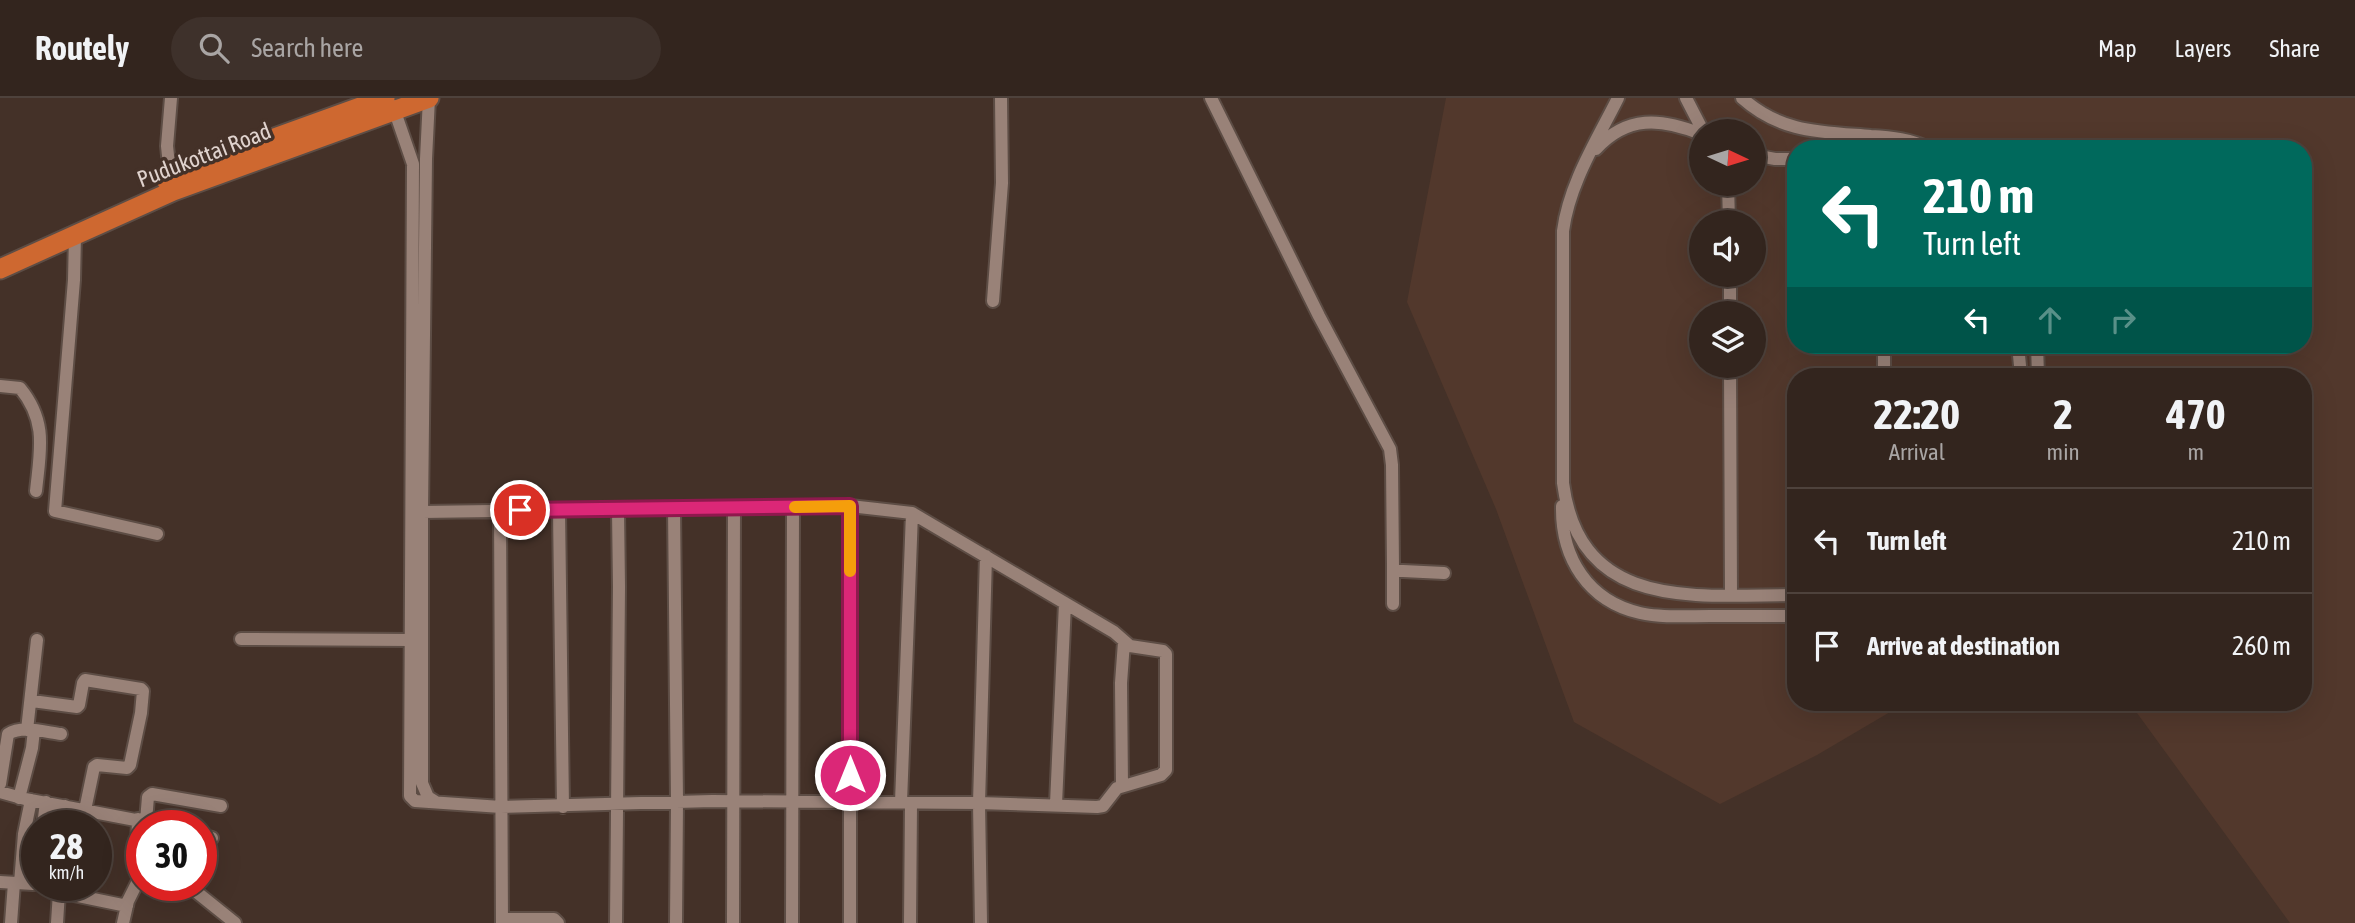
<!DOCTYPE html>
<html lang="en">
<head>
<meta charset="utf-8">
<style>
  body { margin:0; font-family:"Asap Condensed",sans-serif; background:#3e312b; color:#f1f3f6; height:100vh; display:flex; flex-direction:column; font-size:26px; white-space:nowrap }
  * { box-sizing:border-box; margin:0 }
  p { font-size:23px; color:#a9a5a4 }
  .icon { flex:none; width:38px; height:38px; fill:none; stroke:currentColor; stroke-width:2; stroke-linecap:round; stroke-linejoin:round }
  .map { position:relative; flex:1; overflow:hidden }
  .drawer { position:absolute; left:1787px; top:270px; width:525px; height:343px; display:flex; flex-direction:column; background:#33251e; border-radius:28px; box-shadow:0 7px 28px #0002,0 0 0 2px #4e423c }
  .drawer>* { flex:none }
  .banner { position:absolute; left:1787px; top:42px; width:525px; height:214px; border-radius:28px; box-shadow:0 7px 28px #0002,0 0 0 2px #4e423c; background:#00695c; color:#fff; overflow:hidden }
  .needle { width:46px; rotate:94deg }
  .fabs { position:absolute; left:1689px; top:21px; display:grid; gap:14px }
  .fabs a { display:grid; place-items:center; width:77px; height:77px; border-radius:50%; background:#33251e; box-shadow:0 7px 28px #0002,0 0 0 2px #4e423c; font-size:35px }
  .speed { position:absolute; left:21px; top:712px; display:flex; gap:14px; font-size:35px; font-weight:700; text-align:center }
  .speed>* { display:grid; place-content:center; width:91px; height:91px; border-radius:50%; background:#33251e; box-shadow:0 7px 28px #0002,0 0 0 2px #4e423c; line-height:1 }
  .speed small { font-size:18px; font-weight:400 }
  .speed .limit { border:10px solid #d22; background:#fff; color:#111 }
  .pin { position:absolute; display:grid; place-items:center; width:60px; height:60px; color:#fff; margin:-30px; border:4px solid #fff; border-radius:50%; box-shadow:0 2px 7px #0007 }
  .me { position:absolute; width:77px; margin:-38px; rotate:0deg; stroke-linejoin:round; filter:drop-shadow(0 0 5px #0008) }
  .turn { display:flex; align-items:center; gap:24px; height:147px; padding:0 21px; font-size:32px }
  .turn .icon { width:91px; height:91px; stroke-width:2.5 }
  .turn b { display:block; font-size:49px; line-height:60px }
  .lanes { display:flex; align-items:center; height:66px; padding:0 21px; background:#0003; justify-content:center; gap:35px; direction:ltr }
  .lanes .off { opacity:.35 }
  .eta { display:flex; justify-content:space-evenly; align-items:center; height:119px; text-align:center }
  .eta b { font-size:42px; font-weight:700; line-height:49px }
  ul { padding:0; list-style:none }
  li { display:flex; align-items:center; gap:21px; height:105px; padding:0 21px; border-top:2px solid #4e423c }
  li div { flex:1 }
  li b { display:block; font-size:26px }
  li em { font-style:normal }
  header { display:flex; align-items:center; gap:42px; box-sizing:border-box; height:98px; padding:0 35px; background:#33251e; border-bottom:2px solid #4e423c }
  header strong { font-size:33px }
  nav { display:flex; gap:38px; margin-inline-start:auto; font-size:24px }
  .search { width:490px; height:63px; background:#3e312b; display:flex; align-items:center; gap:18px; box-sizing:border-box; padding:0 24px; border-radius:38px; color:#a9a5a4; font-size:26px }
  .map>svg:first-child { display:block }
</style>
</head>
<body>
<header>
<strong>Routely</strong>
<div class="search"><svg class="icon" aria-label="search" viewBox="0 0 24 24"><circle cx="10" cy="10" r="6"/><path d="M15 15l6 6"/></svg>Search here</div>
<nav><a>Map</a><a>Layers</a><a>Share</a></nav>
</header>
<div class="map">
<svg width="2355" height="825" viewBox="0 0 2355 825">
  <rect width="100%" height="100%" fill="#443128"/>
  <path fill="#52382c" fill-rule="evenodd" d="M1446,0H2355V825H2290L2129,604H2303V278H1796V604H1907L1817,657L1720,706L1574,624L1496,411L1407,204ZM1701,33H1754V86H1701ZM1796,51H2303V247H1796ZM1701,124H1754V177H1701ZM1701,215H1754V268H1701Z"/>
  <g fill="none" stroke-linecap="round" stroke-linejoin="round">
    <g stroke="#5d4d45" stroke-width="16">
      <path id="minor" d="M429,0L426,61L422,414V685L428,699L436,704
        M1211,0L1319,218L1390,351L1392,367L1393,468L1396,473H1403L1444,475
        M1618,0C1597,42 1569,86 1563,133V385C1580,515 1697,497 1796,497
        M1686,0L1703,33
        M1742,0C1781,35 1821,34 1871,38C1891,39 1911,41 1930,51
        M393,8L413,66L410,698L415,703L501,709L712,703L979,705L981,825
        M1596,51C1627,17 1661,20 1701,36
        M1754,57L1775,61H1796
        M171,86L167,48L171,0
        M1728,86L1729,124
        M75,137L74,182L55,413L157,436
        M1730,177V215
        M993,203L1002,85L1001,0
        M2018,247L2021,278
        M2037,247L2038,278
        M1730,268L1731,497
        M1884,278V247
        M0,288L20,290C48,324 40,353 36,393
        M850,408V825
        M1562,408C1561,460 1588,503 1640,515C1662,520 1687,518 1710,518C1738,518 1767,518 1796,518
        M674,410L677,704L676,825
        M500,412L502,825
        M559,413L563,709
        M422,414L850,408L912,415L1114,534L1130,548L1163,553L1166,556V672L1161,677L1117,690L1103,708L1097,709L979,705L986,458
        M1393,468V506
        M241,541L410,542
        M32,603L77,609L79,607L83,585L85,582L141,591L143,593L141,615L130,667L127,670L97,667L94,669L85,712
        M27,632L37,542
        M0,686L8,636C22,627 45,634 61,636
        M1122,688L1121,585L1124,544
        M0,694L25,701L167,728
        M19,700L32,650L34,632
        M901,704L912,415
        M1056,706L1065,505
        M138,721L137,752L142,759
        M146,723L148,699L152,696L221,708
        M43,728L46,704
        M63,728L65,708
        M201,737L212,740
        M0,784L33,786L37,777
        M20,785L24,736L31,702
        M189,788L235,825
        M55,790V793L59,794L57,825
        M59,794L127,808
        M502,821H554L558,825
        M11,825L14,785
        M123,825L128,803L142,775
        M616,825L619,489L618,412
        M733,825L734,409
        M792,825L793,409
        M910,825L911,705"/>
    </g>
    <g stroke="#5d4d45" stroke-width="23">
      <path id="highway" d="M166,82L211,63L385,0
        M0,171L173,93L429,0"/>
    </g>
    <use href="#minor" stroke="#998278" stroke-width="12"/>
    <use href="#highway" stroke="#ce6830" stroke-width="19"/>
  </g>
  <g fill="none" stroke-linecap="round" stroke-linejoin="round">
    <g stroke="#8e194d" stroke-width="18">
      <path id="route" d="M520,412L850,408V677"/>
    </g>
    <use href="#route" stroke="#db2777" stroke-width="12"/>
    <path stroke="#f59e0b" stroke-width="12" d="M795,409L850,408V473"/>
  </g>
  <g text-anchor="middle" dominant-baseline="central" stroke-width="7" stroke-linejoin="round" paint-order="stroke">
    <g font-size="23" fill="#e0d3ce" stroke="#443128">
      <text transform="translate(204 57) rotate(-21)">Pudukottai Road</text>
    </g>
  </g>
</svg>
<div class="fabs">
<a><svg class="needle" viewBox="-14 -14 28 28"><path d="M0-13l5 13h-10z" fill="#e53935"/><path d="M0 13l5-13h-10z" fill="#a9a5a4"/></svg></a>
<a><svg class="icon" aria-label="sound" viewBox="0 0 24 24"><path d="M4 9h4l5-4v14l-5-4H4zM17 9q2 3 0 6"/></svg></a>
<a><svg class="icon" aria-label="layers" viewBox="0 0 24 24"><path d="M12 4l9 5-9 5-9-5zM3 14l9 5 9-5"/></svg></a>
</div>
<div class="speed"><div>28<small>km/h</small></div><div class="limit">30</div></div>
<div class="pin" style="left:520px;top:412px;background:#d93025"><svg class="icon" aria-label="arrive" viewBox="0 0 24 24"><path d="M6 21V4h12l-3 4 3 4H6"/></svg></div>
<svg class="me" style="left:850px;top:677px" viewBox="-20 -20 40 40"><circle r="17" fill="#db2777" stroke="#fff" stroke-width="3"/><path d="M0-11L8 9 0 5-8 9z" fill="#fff"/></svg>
<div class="banner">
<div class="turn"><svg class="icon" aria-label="left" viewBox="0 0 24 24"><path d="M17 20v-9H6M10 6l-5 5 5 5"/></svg><div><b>210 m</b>Turn left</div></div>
<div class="lanes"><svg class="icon" aria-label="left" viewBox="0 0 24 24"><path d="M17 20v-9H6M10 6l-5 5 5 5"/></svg><svg class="icon off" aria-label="ahead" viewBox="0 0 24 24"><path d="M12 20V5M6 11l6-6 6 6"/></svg><svg class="icon off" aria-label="right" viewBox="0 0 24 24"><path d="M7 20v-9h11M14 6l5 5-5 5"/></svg></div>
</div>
<section class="drawer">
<div class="eta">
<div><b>22:20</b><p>Arrival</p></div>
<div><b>2</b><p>min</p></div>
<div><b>470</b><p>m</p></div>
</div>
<ul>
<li><svg class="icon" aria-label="left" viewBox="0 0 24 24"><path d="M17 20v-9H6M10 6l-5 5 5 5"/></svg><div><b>Turn left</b></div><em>210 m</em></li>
<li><svg class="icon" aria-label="arrive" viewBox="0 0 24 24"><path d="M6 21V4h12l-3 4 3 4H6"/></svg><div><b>Arrive at destination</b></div><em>260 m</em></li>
</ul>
</section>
</div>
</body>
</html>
